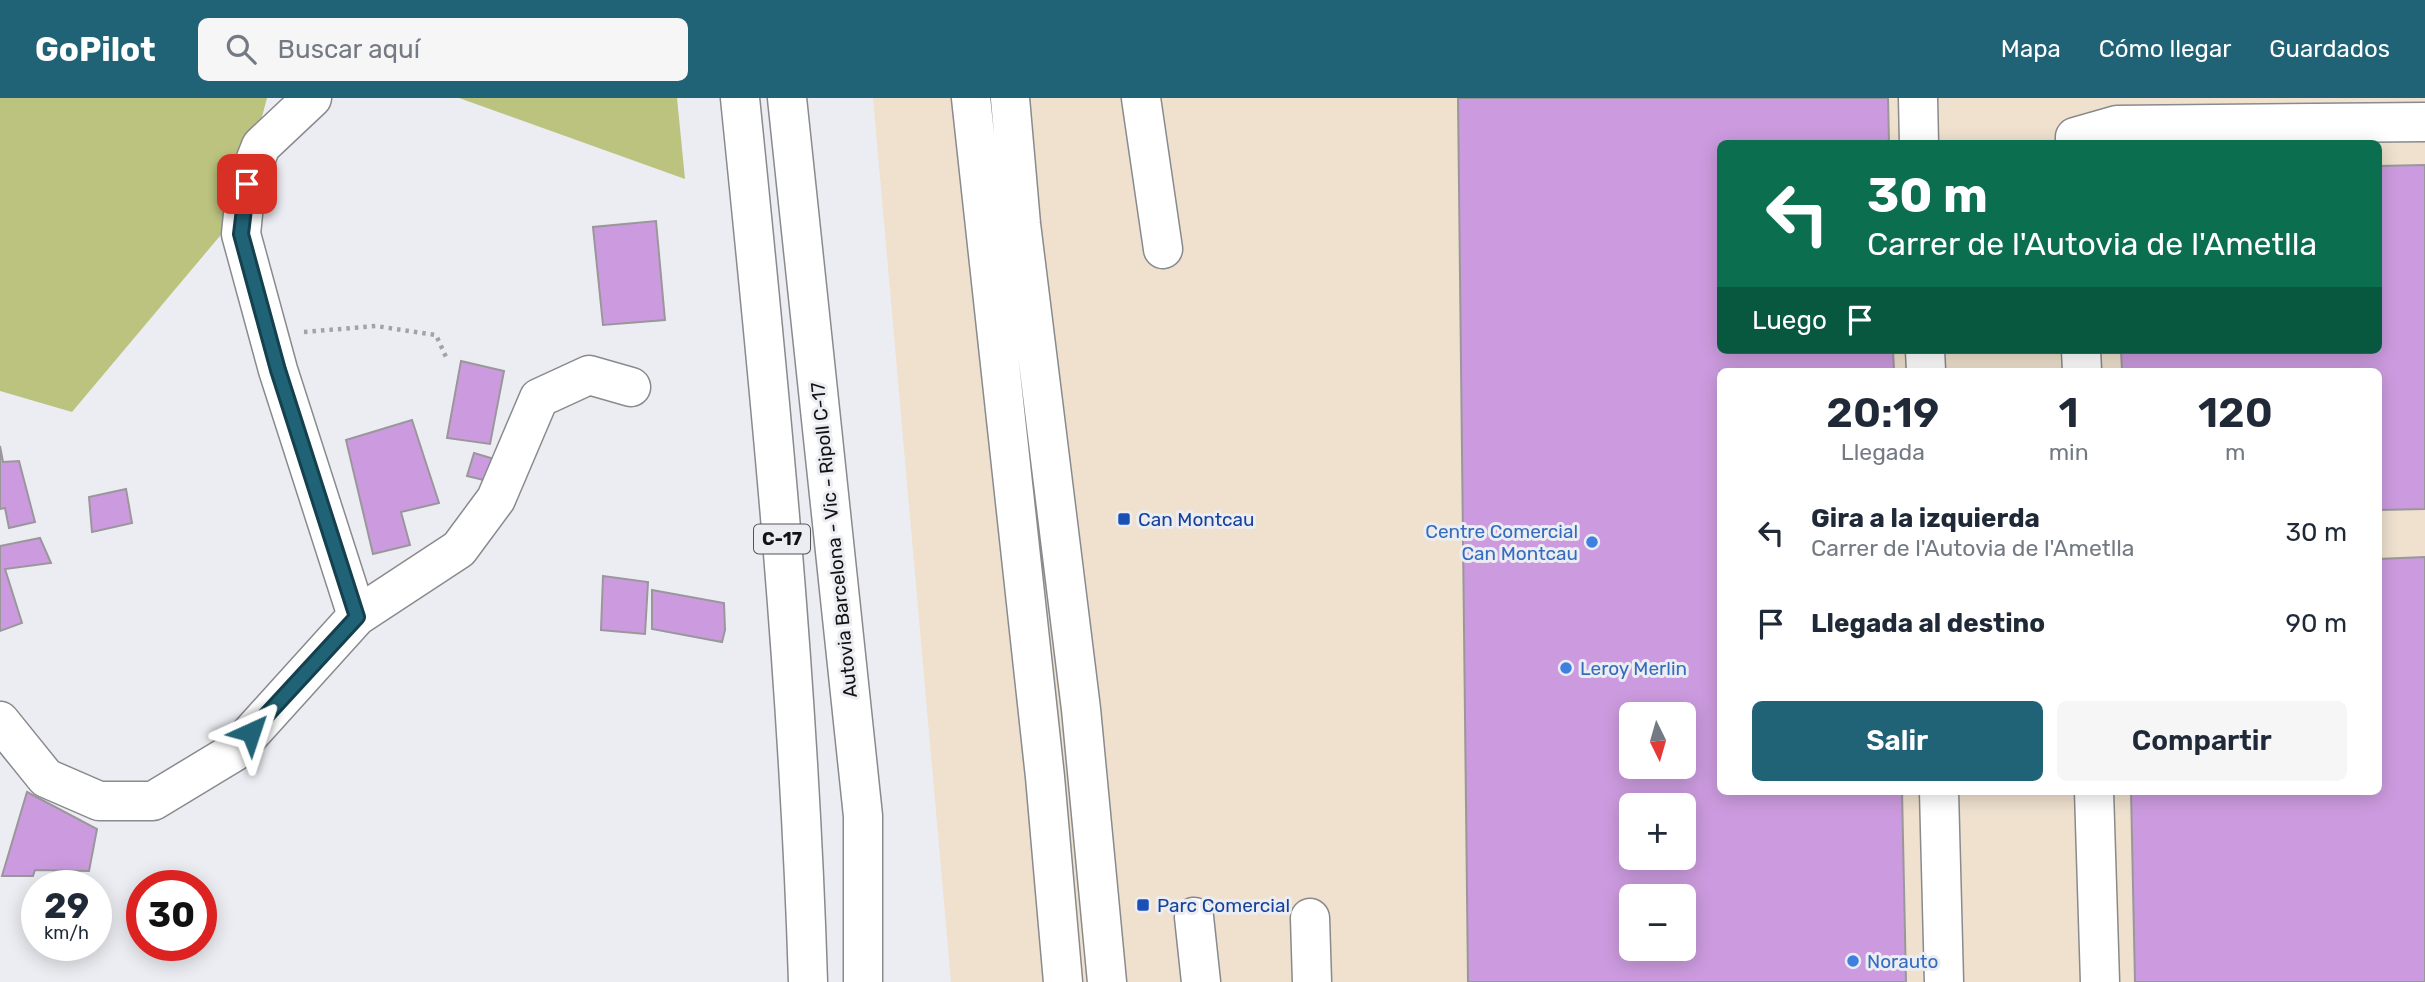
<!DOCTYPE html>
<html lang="es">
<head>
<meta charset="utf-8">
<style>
  body { margin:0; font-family:Rubik,sans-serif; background:#f6f6f7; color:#1f2937; height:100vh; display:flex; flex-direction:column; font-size:26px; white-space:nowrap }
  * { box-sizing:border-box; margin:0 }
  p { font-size:23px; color:#747a83 }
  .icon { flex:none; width:38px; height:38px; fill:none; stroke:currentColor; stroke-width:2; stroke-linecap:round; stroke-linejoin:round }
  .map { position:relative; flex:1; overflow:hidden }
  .details { position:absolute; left:1717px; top:270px; width:665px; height:427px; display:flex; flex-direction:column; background:#fff; border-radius:10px; box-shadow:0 4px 18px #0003 }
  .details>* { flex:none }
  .hud { position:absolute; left:1717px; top:42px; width:665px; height:214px; border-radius:10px; box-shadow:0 4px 18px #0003; background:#0b6e4f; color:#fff; overflow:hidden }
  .needle { width:46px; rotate:175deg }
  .buttons { position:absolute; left:1619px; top:604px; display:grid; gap:14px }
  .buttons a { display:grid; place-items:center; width:77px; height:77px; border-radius:10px; background:#fff; box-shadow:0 4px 18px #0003; font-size:35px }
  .speed { position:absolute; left:21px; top:772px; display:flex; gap:14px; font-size:35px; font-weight:700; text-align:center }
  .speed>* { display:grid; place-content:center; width:91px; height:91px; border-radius:50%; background:#fff; box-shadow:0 4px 18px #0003; line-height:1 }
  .speed small { font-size:18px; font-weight:400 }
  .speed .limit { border:10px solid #d22; background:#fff; color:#111 }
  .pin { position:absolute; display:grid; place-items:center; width:60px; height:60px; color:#fff; margin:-30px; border-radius:14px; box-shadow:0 4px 10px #0006 }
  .me { position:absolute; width:77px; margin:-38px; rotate:42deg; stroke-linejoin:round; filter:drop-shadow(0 0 5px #0008) }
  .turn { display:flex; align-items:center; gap:24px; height:147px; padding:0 35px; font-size:32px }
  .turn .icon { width:91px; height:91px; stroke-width:2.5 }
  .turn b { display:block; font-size:49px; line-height:60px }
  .then { display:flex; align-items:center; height:66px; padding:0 35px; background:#0003; gap:14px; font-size:26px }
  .eta { display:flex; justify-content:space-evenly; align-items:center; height:119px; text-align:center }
  .eta b { font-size:42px; font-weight:600; line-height:49px }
  .primary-button { display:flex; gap:14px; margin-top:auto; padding:14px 35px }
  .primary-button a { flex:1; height:80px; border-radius:10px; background:#216376; color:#fff; font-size:28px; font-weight:600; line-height:80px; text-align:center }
  .primary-button a+a { background:#f6f6f7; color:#1f2937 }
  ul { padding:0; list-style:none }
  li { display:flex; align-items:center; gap:21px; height:91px; padding:0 35px }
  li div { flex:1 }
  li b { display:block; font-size:26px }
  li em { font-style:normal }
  header { display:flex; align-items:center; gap:42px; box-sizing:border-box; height:98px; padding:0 35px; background:#216376; color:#fff }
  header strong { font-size:33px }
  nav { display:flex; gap:38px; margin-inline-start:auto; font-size:24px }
  .search { width:490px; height:63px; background:#f6f6f7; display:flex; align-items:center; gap:18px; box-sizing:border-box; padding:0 24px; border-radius:10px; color:#747a83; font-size:26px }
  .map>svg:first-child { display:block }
</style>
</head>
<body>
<header>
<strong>GoPilot</strong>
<div class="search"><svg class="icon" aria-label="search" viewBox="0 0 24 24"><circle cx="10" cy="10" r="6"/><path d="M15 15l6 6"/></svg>Buscar aquí</div>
<nav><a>Mapa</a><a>Cómo llegar</a><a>Guardados</a></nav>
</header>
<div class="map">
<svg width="2425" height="884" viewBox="0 0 2425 884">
  <rect width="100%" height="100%" fill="#ecedf2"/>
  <path fill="#efe1ce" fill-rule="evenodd" d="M873,0H2425V884H951ZM1720,46H2378V252H1720ZM1720,273H2378V693H1720ZM1631,616H1684V668H1631ZM1631,707H1684V760H1631ZM1631,798H1684V850H1631Z"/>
  <path fill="#bcc37f" d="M0,0H267L235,120L72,314L0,293Z
    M459,0H677L685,81Z"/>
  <path fill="#cc9bdf" stroke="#9a979b" stroke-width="2" fill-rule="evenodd" d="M1458,0H1888L1889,46H1720V252H1893L1894,273H1720V693H1902L1906,884H1468ZM1631,616H1684V668H1631ZM1631,707H1684V760H1631ZM1631,798H1684V850H1631Z
    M2425,67V411L2378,412V273H2122L2121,252H2378V68Z
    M656,123L665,222L603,227L593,129Z
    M461,263L504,273L490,346L447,340Z
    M412,322L439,405L401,414L410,447L373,456L346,342Z
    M0,348L3,364L19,363L35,424L9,430L5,410L0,411Z
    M474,355L494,361L488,383L467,378Z
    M126,391L132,425L92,434L89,399Z
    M40,440L51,465L5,471L22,525L0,533V448Z
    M2425,459V884H2135L2131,693H2378V461Z
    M603,478L648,484L645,536L601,532Z
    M652,492L724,505L725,532L722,544L652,531Z
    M27,694L97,731L89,773L35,772L33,778H2Z"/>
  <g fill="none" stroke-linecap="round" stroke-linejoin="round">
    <g stroke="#898a8e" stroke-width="41">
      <path id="minor" d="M312,0L261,48L246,86L241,136L278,272L357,518
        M971,0L1045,679L1063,884
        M1010,0L1021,126L1081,611L1107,884
        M1141,0L1163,151
        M1918,0L1919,46
        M2075,46V39L2117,27L2425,24
        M1925,252L1926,273
        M2081,252L2082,273
        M0,623L46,680L99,703H153L234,654L357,518L459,451L496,401L539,300L589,277L631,289
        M1939,693L1944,884
        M2094,693L2100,884
        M1194,819L1201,884
        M1310,820L1312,884"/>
    </g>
    <g stroke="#898a8e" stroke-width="41">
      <path id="highway" d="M740,0C770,294 799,588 808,884
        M787,0L863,718V884"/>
    </g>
    <path stroke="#a3a3a7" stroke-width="4.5" stroke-dasharray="3.5 5" stroke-linecap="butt" d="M304,234L376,228L436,237L446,259"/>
    <use href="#minor" stroke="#fff" stroke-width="38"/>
    <use href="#highway" stroke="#fff" stroke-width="38"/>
  </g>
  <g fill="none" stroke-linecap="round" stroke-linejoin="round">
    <g stroke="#15404d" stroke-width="18">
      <path id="route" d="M247,86L241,136L278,272L357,519L251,634"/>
    </g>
    <use href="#route" stroke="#216376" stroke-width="12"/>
  </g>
  <g fill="#1a4fb4" stroke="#ecedf2" stroke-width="2.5">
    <rect x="1117" y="414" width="14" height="14" rx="3.5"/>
    <rect x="1136" y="800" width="14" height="14" rx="3.5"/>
  </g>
  <g fill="#3f7fe0" stroke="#ecedf2" stroke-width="2.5">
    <circle cx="1592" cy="444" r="7"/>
    <circle cx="1566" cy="570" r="7"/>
    <circle cx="1853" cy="863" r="7"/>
  </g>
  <g text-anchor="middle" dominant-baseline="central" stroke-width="6" stroke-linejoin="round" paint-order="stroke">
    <rect fill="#ecedf2" stroke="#545457" stroke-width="2" x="754" y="426.5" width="56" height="29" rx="5"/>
    <g font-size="18" font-weight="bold" fill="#131315">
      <text x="782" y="441">C-17</text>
    </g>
    <g font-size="19" fill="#164399" stroke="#ecedf2" text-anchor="start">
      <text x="1138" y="421">Can Montcau</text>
      <text x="1157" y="807">Parc Comercial</text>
    </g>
    <g font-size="19" fill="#366cbe" stroke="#ecedf2" text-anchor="start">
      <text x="1578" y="433" text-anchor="end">Centre Comercial<tspan x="1578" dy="22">Can Montcau</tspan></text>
      <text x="1580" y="570">Leroy Merlin</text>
      <text x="1867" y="863">Norauto</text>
    </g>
    <g font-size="19" fill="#131315" stroke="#ecedf2">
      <text transform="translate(834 442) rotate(-96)">Autovia Barcelona - Vic - Ripoll C-17</text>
    </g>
  </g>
</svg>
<div class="buttons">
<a><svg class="needle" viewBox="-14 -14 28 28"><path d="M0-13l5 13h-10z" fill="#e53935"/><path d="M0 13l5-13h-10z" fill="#747a83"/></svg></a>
<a>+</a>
<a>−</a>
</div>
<div class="speed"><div>29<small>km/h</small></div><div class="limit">30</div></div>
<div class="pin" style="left:247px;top:86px;background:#d93025"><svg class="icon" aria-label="arrive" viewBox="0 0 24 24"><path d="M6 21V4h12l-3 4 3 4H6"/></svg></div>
<svg class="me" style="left:251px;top:634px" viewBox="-20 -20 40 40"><path d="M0-17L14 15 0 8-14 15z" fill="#216376" stroke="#fff" stroke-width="4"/></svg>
<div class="hud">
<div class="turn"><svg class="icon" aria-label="left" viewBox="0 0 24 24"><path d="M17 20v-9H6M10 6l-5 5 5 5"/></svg><div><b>30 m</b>Carrer de l'Autovia de l'Ametlla</div></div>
<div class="then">Luego<svg class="icon" aria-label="arrive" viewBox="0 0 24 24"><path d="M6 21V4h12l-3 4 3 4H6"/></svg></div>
</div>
<section class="details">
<div class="eta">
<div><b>20:19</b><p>Llegada</p></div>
<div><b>1</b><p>min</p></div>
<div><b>120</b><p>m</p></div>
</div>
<ul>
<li><svg class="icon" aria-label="left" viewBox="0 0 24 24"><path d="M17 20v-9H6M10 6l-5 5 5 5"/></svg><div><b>Gira a la izquierda</b><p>Carrer de l'Autovia de l'Ametlla</p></div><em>30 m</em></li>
<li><svg class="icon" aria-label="arrive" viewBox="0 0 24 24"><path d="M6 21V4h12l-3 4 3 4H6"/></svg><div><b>Llegada al destino</b></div><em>90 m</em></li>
</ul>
<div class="primary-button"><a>Salir</a><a>Compartir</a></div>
</section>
</div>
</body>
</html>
